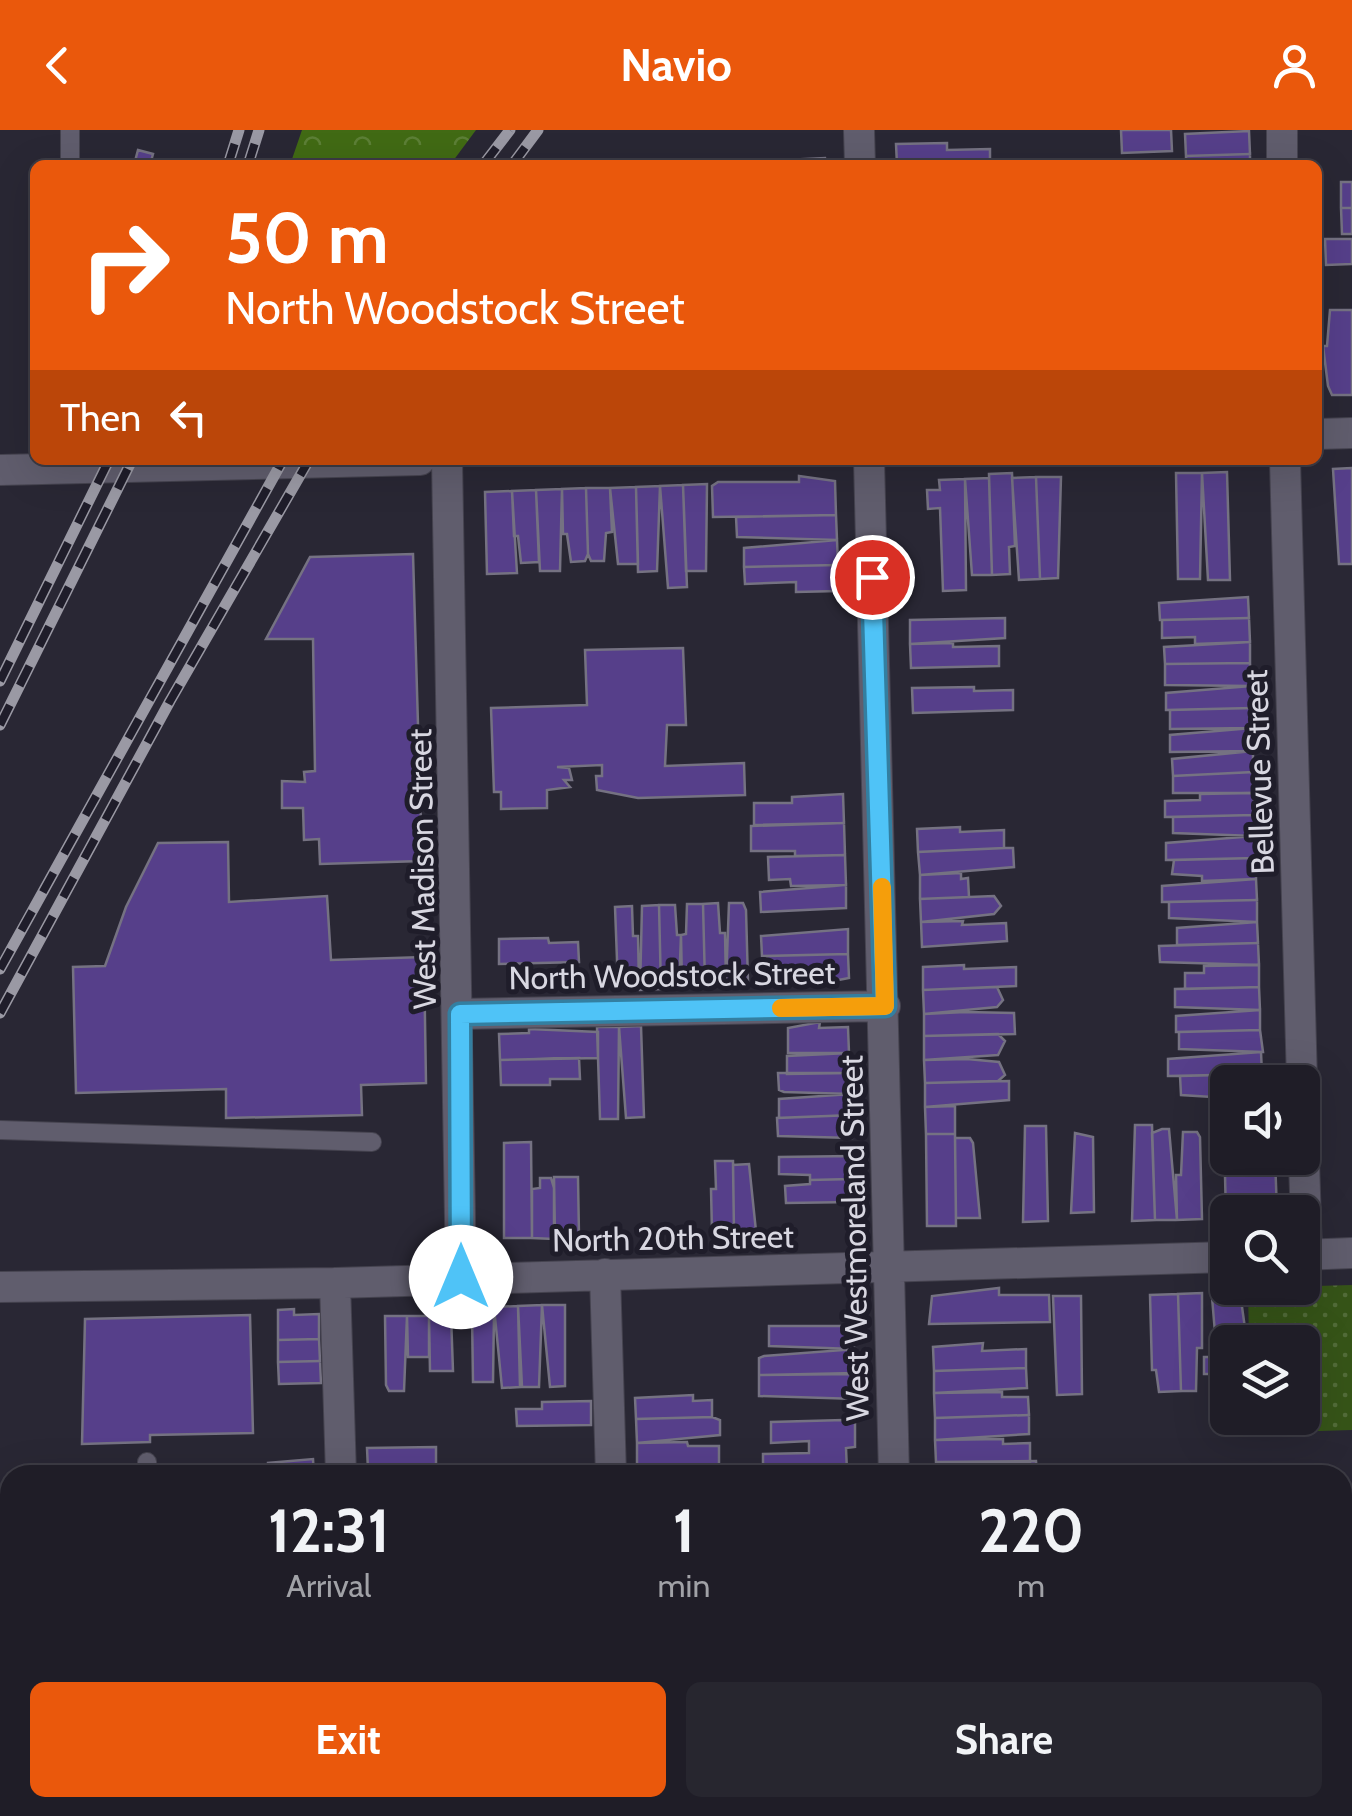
<!DOCTYPE html>
<html lang="en">
<head>
<meta charset="utf-8">
<style>
  body { margin:0; font-family:Cabin,sans-serif; background:#27262f; color:#f1f3f6; height:100vh; display:flex; flex-direction:column; font-size:38px; white-space:nowrap }
  * { box-sizing:border-box; margin:0 }
  p { font-size:32px; color:#a1a2a7 }
  .icon { flex:none; width:55px; height:55px; fill:none; stroke:currentColor; stroke-width:2; stroke-linecap:round; stroke-linejoin:round }
  .map { position:relative; flex:1; overflow:hidden }
  .details { position:absolute; left:0px; top:1335px; width:1352px; height:352px; display:flex; flex-direction:column; background:#1f1d27; border-radius:30px 30px 0 0; box-shadow:0 10px 40px #0002,0 0 0 2px #3c3b44 }
  .details>* { flex:none }
  .top-card { position:absolute; left:30px; top:30px; width:1292px; height:305px; border-radius:15px; box-shadow:0 10px 40px #0002,0 0 0 2px #3c3b44; background:#ea580c; color:#fff; overflow:hidden }
  .controls { position:absolute; left:1210px; top:935px; display:grid; gap:20px }
  .controls a { display:grid; place-items:center; width:110px; height:110px; border-radius:15px; background:#1f1d27; box-shadow:0 10px 40px #0002,0 0 0 2px #3c3b44; font-size:50px }
  .pin { position:absolute; display:grid; place-items:center; width:85px; height:85px; color:#fff; margin:-42px; border:5px solid #fff; border-radius:50%; box-shadow:0 2px 10px #0007 }
  .me { position:absolute; width:110px; margin:-55px; rotate:0deg; stroke-linejoin:round; filter:drop-shadow(0 0 8px #0008) }
  .turn { display:flex; align-items:center; gap:35px; height:210px; padding:0 30px; font-size:45px }
  .turn .icon { width:130px; height:130px; stroke-width:2.5 }
  .turn b { display:block; font-size:70px; line-height:85px }
  .then { display:flex; align-items:center; height:95px; padding:0 30px; background:#0003; gap:20px; font-size:38px }
  .eta { display:flex; justify-content:space-evenly; align-items:center; height:170px; text-align:center }
  .eta b { font-size:60px; font-weight:700; line-height:70px }
  .action { display:flex; gap:20px; margin-top:auto; padding:20px 30px }
  .action a { flex:1; height:115px; border-radius:15px; background:#ea580c; color:#fff; font-size:40px; font-weight:700; line-height:115px; text-align:center }
  .action a+a { background:#27262f; color:#f1f3f6 }
  header { display:flex; justify-content:space-between; align-items:center; height:130px; padding:0 30px; background:#ea580c; color:#fff; font-size:45px; font-weight:700 }
  .map>svg:first-child { display:block }
</style>
</head>
<body>
<header><svg class="icon" aria-label="back" viewBox="0 0 24 24"><path d="M15 5l-7 7 7 7"/></svg>Navio<svg class="icon" aria-label="person" viewBox="0 0 24 24"><circle cx="12" cy="8" r="4"/><path d="M4 21q1-7 8-7t8 7"/></svg></header>
<div class="map">
<svg width="1352" height="1686" viewBox="0 0 1352 1686">
  <defs>
    <pattern id="grass-dots" width="8" height="8" patternUnits="userSpaceOnUse" patternTransform="scale(2.5)"><rect width="8" height="8" fill="#365418"/><path d="M2 2h.1M6 6h.1" fill="none" stroke="#526c39" stroke-width="1.8" stroke-linecap="round"/></pattern>
    <pattern id="forest-crowns" width="20" height="18" patternUnits="userSpaceOnUse" patternTransform="scale(2.5)"><rect width="20" height="18" fill="#416a14"/><path d="M2 6a3 3 0 1 1 6 0M12 15a3 3 0 1 1 6 0" fill="none" stroke="#5c7f36"/></pattern>
  </defs>
  <rect width="100%" height="100%" fill="#292734"/>
  <path fill="url(#grass-dots)" d="M1352,1155V1300L1252,1303L1251,1288H1302V1212H1249L1248,1158Z"/>
  <path fill="url(#forest-crowns)" d="M302,0H476L450,35H290Z"/>
  <path fill="#563f8a" stroke="#757282" stroke-width="2.5" d="M1121,0H1171L1172,21L1122,23Z
    M1249,1L1250,24L1186,26L1185,4Z
    M947,13V20L990,19V35H897L896,14Z
    M138,20L153,24L150,35H134Z
    M1250,24V35H1186V26Z
    M825,28L826,35H765V31Z
    M1341,52H1352V78H1341Z
    M1341,78H1352V104H1342Z
    M1325,109H1352V134L1326,135Z
    M1330,180H1352V265H1332L1328,256L1323,216H1327Z
    M1352,338V434H1339L1333,339Z
    M1227,342L1230,450H1208L1202,343Z
    M1012,343L1015,416L1009,417L1010,444L992,445L989,344Z
    M1176,343H1202L1200,449H1178Z
    M799,346L835,351L836,385L713,387L712,356L718,352H799Z
    M1036,347L1040,449L1019,450L1012,348Z
    M1036,347H1061L1058,448L1040,449Z
    M989,348L992,445H972L965,349Z
    M965,349L966,460L943,461L940,378L928,379L927,360H940L939,350Z
    M707,354L706,441H686L683,355Z
    M683,355L687,457L668,458L660,356Z
    M660,356L657,441L638,442L636,357Z
    M636,357L638,434H618L610,358Z
    M586,358L588,424L585,431L571,432L567,404H563L562,359Z
    M586,358H610L612,402L606,403L604,431H591L588,424Z
    M562,359L560,441H540L536,360Z
    M536,360L539,432L521,433L518,406H514L512,361Z
    M512,361L517,443L487,444L485,362Z
    M836,385L837,410L737,407L736,387Z
    M837,410L838,435L744,437V418Z
    M413,424L422,731L320,734L319,709L304,710L303,678H282V651L305,652L304,642L315,641L313,509H266L310,427Z
    M838,435V461L796,462V452L745,454L744,437Z
    M1248,467L1249,488L1160,490L1159,473Z
    M1005,488V508L910,514V490Z
    M1249,488L1250,512L1195,514V507L1162,508V490Z
    M1250,512V533L1165,534L1164,517Z
    M953,513V517L999,516V536L911,538L910,514Z
    M683,518L686,595H667L665,636L744,633L745,665L638,668L597,660L596,646H602V635L557,637L569,638L572,650H564L570,657L547,660V678L501,679V662H494L491,578L587,575L585,520Z
    M1250,533L1251,556L1165,555V534Z
    M1251,556L1252,578L1166,580V563Z
    M974,557V561L1013,560V580L913,583L912,558Z
    M1252,578V598L1170,599V580Z
    M1252,598L1253,621L1170,622V605Z
    M1253,621V642L1173,646L1172,629Z
    M1253,642L1254,663H1173V646Z
    M1254,663V685L1165,687V671L1200,670V664Z
    M843,664L844,693L754,695V673H792V667Z
    M1254,685L1255,706L1173,703V687Z
    M844,693L845,725L795,726V721H751V696Z
    M960,697V702L1004,700V718L918,722L917,699Z
    M1255,706L1256,728L1166,730V713Z
    M228,712L229,772L327,766L331,830L424,827L426,953L361,955L362,985L226,988V959L76,963L73,837L105,836L126,777L158,713Z
    M1004,718H1013L1014,737L920,745L918,722Z
    M845,725L846,755L791,756L790,749L769,750L768,727Z
    M1256,728V749L1202,751V746L1172,744L1174,730Z
    M961,743V749L968,748L969,767L920,769V745Z
    M1256,749L1257,770L1162,772V756Z
    M846,755V778L761,782L760,762Z
    M994,766L1001,776L994,784L921,792L920,769Z
    M1257,770V792L1169,788V772Z
    M718,773L720,803H725L726,853H705L703,774Z
    M729,773H743L746,780L748,852L726,853Z
    M687,774H703L705,853L682,854L681,805L686,804Z
    M659,775L661,859L640,860L642,776Z
    M659,775H675L677,805H681L679,858L661,859Z
    M632,776L633,806H638L639,856H618L615,777Z
    M963,791L962,795L1006,793L1007,811L922,817L921,792Z
    M1257,792L1258,813L1177,815V798Z
    M848,799V824L762,826L761,806Z
    M548,808L549,813L578,812L579,832L499,834V809Z
    M1258,813L1259,835L1160,832L1159,816Z
    M848,824L849,848L802,857L801,852L768,848L767,826Z
    M964,835V839L1016,837V856L923,860V837Z
    M1259,835V857L1185,859V843H1204V836Z
    M997,857L1003,870L997,877L924,884L923,860Z
    M1259,857L1260,880L1175,877V859Z
    M1260,880V900L1176,902V886Z
    M965,882L1014,883L1015,904L924,906V884Z
    M820,892L819,898L848,897L849,923H788V898Z
    M641,896L644,987L626,988L619,897Z
    M597,897H619L618,989H600Z
    M529,899L598,902V928L500,930L499,904L529,903Z
    M1260,900L1263,922L1179,919V902Z
    M998,904L1005,911L998,925L924,930V906Z
    M1261,922L1262,944L1168,946V929Z
    M849,923L850,943L787,944V926Z
    M579,928L580,949H550V955H501L500,930Z
    M967,929L999,932L1005,945L998,951L925,953L924,930Z
    M778,943H850L851,964L784,962L779,960Z
    M1262,944V952H1228V968L1181,965L1180,946Z
    M1009,951V970L925,977V953Z
    M851,964L852,985L779,988V969Z
    M955,976V1004H926L925,977Z
    M852,985V1008L778,1006L777,988Z
    M1135,995H1152L1155,1090L1132,1091Z
    M1025,996H1046L1048,1091L1023,1092Z
    M1162,999H1169L1177,1090H1155L1152,1003Z
    M1183,1002H1197L1200,1007L1202,1089L1177,1090L1176,1045H1181Z
    M1075,1003L1093,1007L1094,1082L1071,1083Z
    M926,1004H955L956,1096H927Z
    M955,1008H970L973,1013L980,1088H956Z
    M531,1012L532,1108H504V1013Z
    M852,1026V1049L810,1050V1045L779,1044V1027Z
    M1229,1028H1275L1277,1082H1228L1226,1087L1225,1045H1230Z
    M715,1031H733L734,1102L712,1103L711,1059H716Z
    M749,1034L756,1101L734,1102L733,1035Z
    M554,1047H578L579,1106L555,1107Z
    M540,1048H551L554,1058V1109L532,1108V1059L540,1058Z
    M852,1049L853,1072L786,1073L785,1056L810,1054V1050Z
    M999,1158V1165H1049L1050,1192L929,1194L932,1166Z
    M1202,1163V1218H1197L1196,1261H1181L1178,1164Z
    M1178,1164L1181,1261L1159,1262L1156,1240H1152L1150,1165Z
    M1053,1166H1081L1082,1264L1057,1265Z
    M1212,1167L1241,1170L1247,1212H1228V1236H1218L1219,1244H1204V1227H1217Z
    M542,1175L539,1257H522L518,1176Z
    M542,1175H565V1256L550,1257Z
    M518,1176L520,1257L502,1258L494,1177Z
    M294,1179V1185L319,1184V1209L278,1210V1180Z
    M494,1183L493,1252H473L472,1184Z
    M250,1185L253,1303L150,1305V1312L82,1314L85,1189Z
    M451,1185L453,1241H430L429,1186Z
    M385,1186H407L404,1261H389L386,1255Z
    M407,1186H429V1227H408Z
    M769,1196H854V1219L769,1216Z
    M319,1209L320,1231L278,1232V1210Z
    M983,1213L982,1221L1026,1219V1238L934,1241L933,1217Z
    M856,1219V1243L759,1245V1228L764,1226Z
    M320,1231L321,1253L279,1254L278,1232Z
    M1026,1238L1027,1258L934,1263V1241Z
    M856,1244L857,1269L759,1266V1245Z
    M1002,1262V1267H1028L1029,1285L935,1288L934,1263Z
    M693,1265V1271L712,1270V1287L636,1289L635,1268Z
    M591,1271V1295L517,1296L516,1279H542V1272Z
    M1029,1285V1304L935,1310V1288Z
    M712,1287L720,1290V1305L637,1313L636,1289Z
    M844,1290L855,1293V1317L846,1318L847,1341H763V1324L809,1323V1311L771,1313V1292Z
    M1003,1309V1314L1030,1313V1332H936L935,1310Z
    M687,1312L688,1316H719V1335L637,1336V1313Z
    M436,1317V1339L368,1340L367,1318Z
    M313,1329L314,1345H268V1333Z
    M1036,1331L1037,1345H936V1332Z
    M719,1335L720,1345H631V1336Z
    M594,1339V1345H511L518,1341Z
    M87,1678H150L147,1682L88,1684Z
    M258,1678H324V1686H258Z
    M645,1678H857V1679L808,1681V1686H783V1681L751,1682L752,1686H646Z
    M947,1678H1141L1142,1686H947Z
    M147,1682V1686H88V1684Z"/>
  <g fill="none" stroke-linecap="round" stroke-linejoin="round">
    <g stroke="#45434f" stroke-width="20">
      <path id="lane" d="M70,0V35
        M0,1000L372,1012
        M147,1332L148,1345
        M0,1397H10"/>
    </g>
    <g stroke="#45434f" stroke-width="32">
      <path id="street" d="M859,0L860,35
        M1282,0V35
        M1318,304L1352,303
        M447,330L461,1147
        M869,330L894,1345
        M1285,330L1302,952
        M0,340L420,330
        M460,884L885,876
        M1302,970L1307,1124
        M1302,1125L1352,1123
        M605,1144L611,1345
        M335,1153L341,1345
        M0,1157L335,1153L1228,1127
        M1342,1483L1352,1482
        M352,1678V1686
        M621,1678V1686
        M905,1678V1686"/>
    </g>
    <use href="#lane" stroke="#605d6d" stroke-width="18"/>
    <use href="#street" stroke="#605d6d" stroke-width="30"/>
    <g stroke="#9a99a4" stroke-width="11">
      <path id="rail" d="M228,35L239,0
        M248,35L259,0
        M483,35L510,0
        M512,35L538,0
        M0,551L109,330
        M0,595L132,330
        M0,839L283,330
        M0,883L170,571L309,330"/>
    </g>
    <use href="#rail" stroke="#1f1d2a" stroke-width="8" stroke-dasharray="22" stroke-linecap="butt"/>
  </g>
  <g fill="none" stroke-linecap="round" stroke-linejoin="round">
    <g stroke="#337fa1" stroke-width="25">
      <path id="route" d="M461,1147L460,884L885,876L872,447"/>
    </g>
    <use href="#route" stroke="#4fc3f7" stroke-width="18"/>
    <path stroke="#f59e0b" stroke-width="18" d="M781,878L885,876L882,757"/>
  </g>
  <g text-anchor="middle" dominant-baseline="central" stroke-width="10" stroke-linejoin="round" paint-order="stroke">
    <g font-size="32" fill="#d8d7e1" stroke="#1f1d2a">
      <text transform="translate(1259 642) rotate(-92)">Bellevue Street</text>
      <text transform="translate(422 739) rotate(-91)">West Madison Street</text>
      <text transform="translate(672 845) rotate(-1)">North Woodstock Street</text>
      <text transform="translate(673 1108) rotate(-1)">North 20th Street</text>
      <text transform="translate(854 1108) rotate(-91)">West Westmoreland Street</text>
    </g>
  </g>
</svg>
<div class="controls">
<a><svg class="icon" aria-label="sound" viewBox="0 0 24 24"><path d="M4 9h4l5-4v14l-5-4H4zM17 9q2 3 0 6"/></svg></a>
<a><svg class="icon" aria-label="search" viewBox="0 0 24 24"><circle cx="10" cy="10" r="6"/><path d="M15 15l6 6"/></svg></a>
<a><svg class="icon" aria-label="layers" viewBox="0 0 24 24"><path d="M12 4l9 5-9 5-9-5zM3 14l9 5 9-5"/></svg></a>
</div>
<div class="pin" style="left:872px;top:447px;background:#d93025"><svg class="icon" aria-label="arrive" viewBox="0 0 24 24"><path d="M6 21V4h12l-3 4 3 4H6"/></svg></div>
<svg class="me" style="left:461px;top:1147px" viewBox="-20 -20 40 40"><circle r="19" fill="#fff"/><path d="M0-13L10 11 0 6-10 11z" fill="#4fc3f7"/></svg>
<div class="top-card">
<div class="turn"><svg class="icon" aria-label="right" viewBox="0 0 24 24"><path d="M7 20v-9h11M14 6l5 5-5 5"/></svg><div><b>50 m</b>North Woodstock Street</div></div>
<div class="then">Then<svg class="icon" aria-label="left" viewBox="0 0 24 24"><path d="M17 20v-9H6M10 6l-5 5 5 5"/></svg></div>
</div>
<section class="details">
<div class="eta">
<div><b>12:31</b><p>Arrival</p></div>
<div><b>1</b><p>min</p></div>
<div><b>220</b><p>m</p></div>
</div>
<div class="action"><a>Exit</a><a>Share</a></div>
</section>
</div>
</body>
</html>
